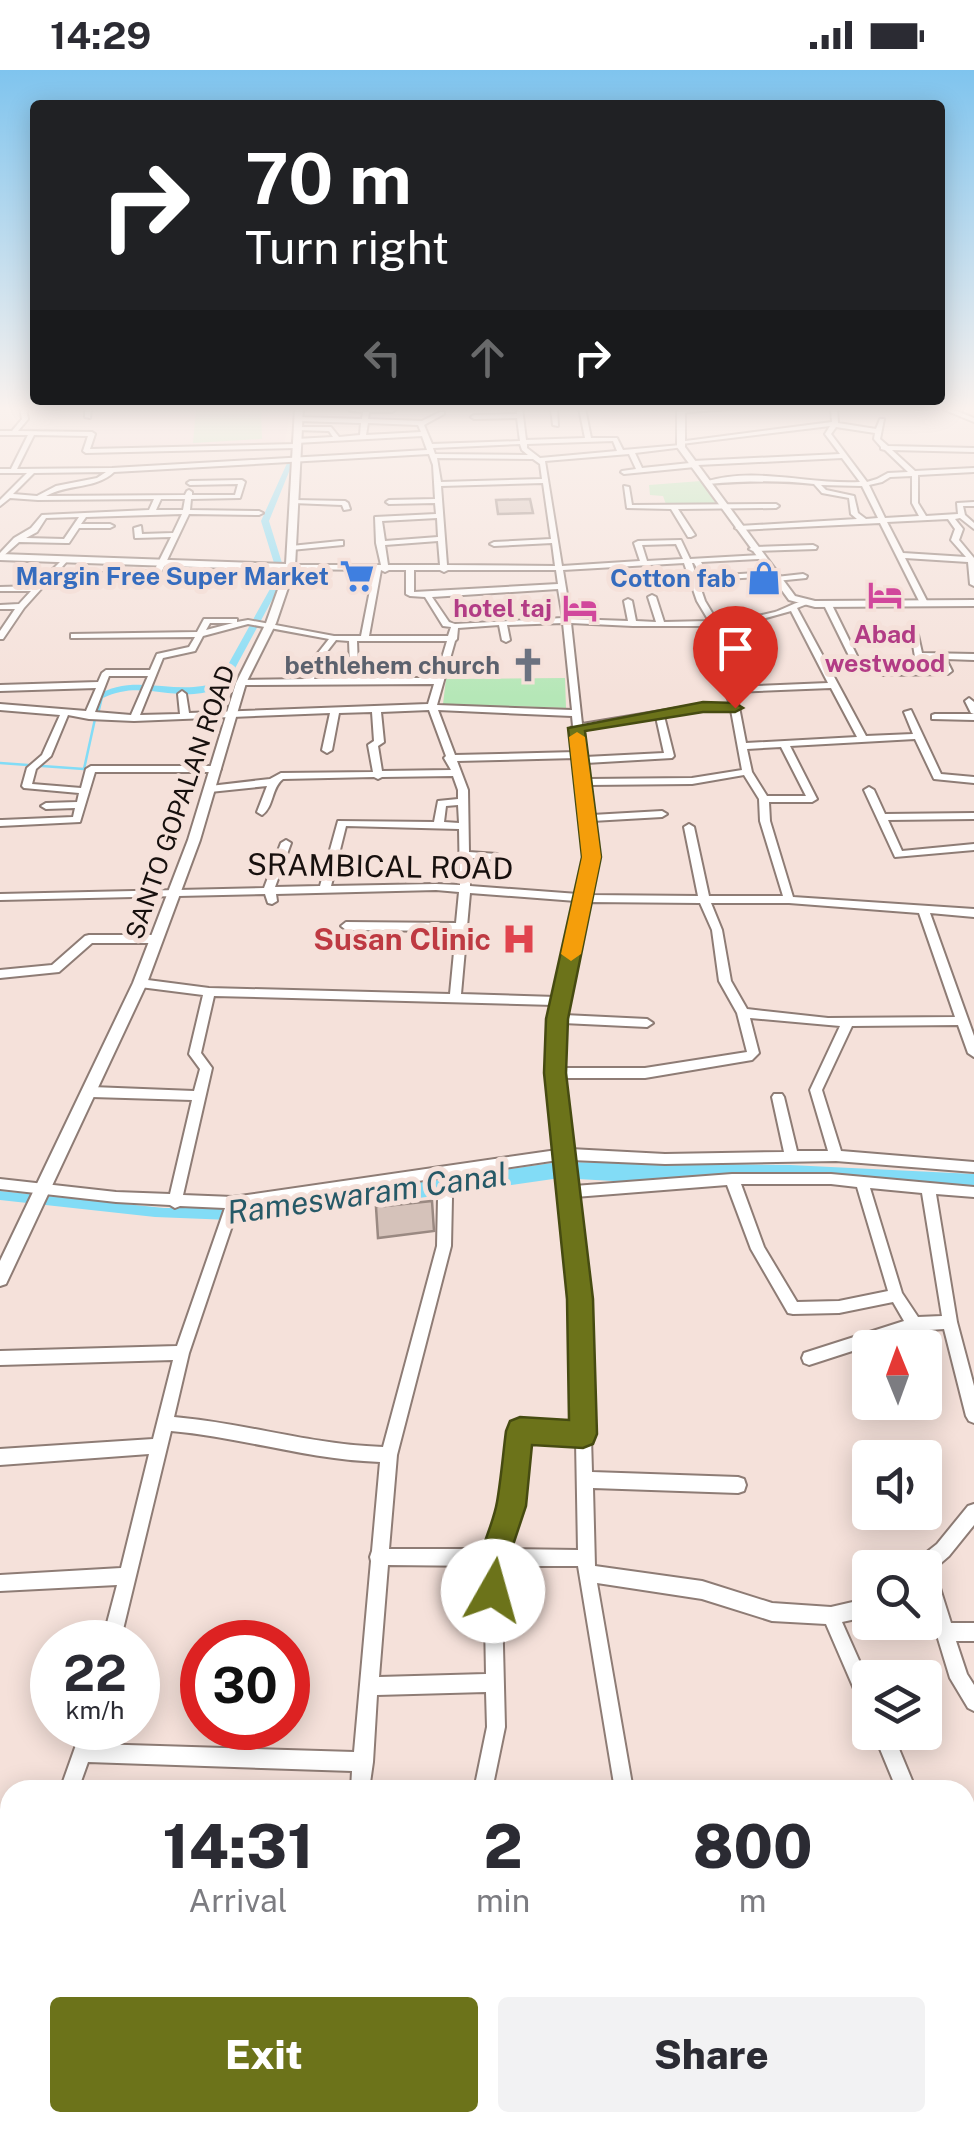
<!DOCTYPE html>
<html lang="en">
<head>
<meta charset="utf-8">
<style>
  body { margin:0; font-family:"Public Sans",sans-serif; background:#f2f2f3; color:#2b2b33; height:100vh; display:flex; flex-direction:column; font-size:38px; white-space:nowrap }
  * { box-sizing:border-box; margin:0 }
  p { font-size:32px; color:#7c7c81 }
  .icon { flex:none; width:55px; height:55px; fill:none; stroke:currentColor; stroke-width:2; stroke-linecap:round; stroke-linejoin:round }
  .map { position:relative; flex:1; overflow:hidden }
  .details { position:absolute; left:0px; top:1710px; width:975px; height:352px; display:flex; flex-direction:column; background:#fff; border-radius:30px 30px 0 0; box-shadow:0 5px 25px #0003 }
  .details>* { flex:none }
  .banner { position:absolute; left:30px; top:30px; width:915px; height:305px; border-radius:10px; box-shadow:0 5px 25px #0003; background:#202124; color:#fff; overflow:hidden }
  .needle { width:65px; rotate:359deg }
  .tools { position:absolute; left:852px; top:1260px; display:grid; gap:20px }
  .tools a { display:grid; place-items:center; width:90px; height:90px; border-radius:10px; background:#fff; box-shadow:0 5px 25px #0003; font-size:50px }
  .speed { position:absolute; left:30px; top:1550px; display:flex; gap:20px; font-size:50px; font-weight:700; text-align:center }
  .speed>* { display:grid; place-content:center; width:130px; height:130px; border-radius:50%; background:#fff; box-shadow:0 5px 25px #0003; line-height:1 }
  .speed small { font-size:25px; font-weight:400 }
  .speed .limit { border:15px solid #d22; background:#fff; color:#111 }
  .pin { position:absolute; display:grid; place-items:center; width:85px; height:85px; color:#fff; margin:-102px -42px; border-radius:50% 50% 50% 0; rotate:-45deg; box-shadow:0 0 10px #0007 }
  .pin .icon { rotate:45deg }
  .me { position:absolute; width:110px; margin:-55px; rotate:7deg; stroke-linejoin:round; filter:drop-shadow(0 0 8px #0008) }
  .turn { display:flex; align-items:center; gap:35px; height:210px; padding:0 50px; font-size:45px }
  .turn .icon { width:130px; height:130px; stroke-width:2.5 }
  .turn b { display:block; font-size:70px; line-height:85px }
  .lanes { display:flex; align-items:center; height:95px; padding:0 50px; background:#0003; justify-content:center; gap:50px; direction:ltr }
  .lanes .off { opacity:.35 }
  .eta { display:flex; justify-content:space-evenly; align-items:center; height:170px; text-align:center }
  .eta b { font-size:60px; font-weight:800; line-height:70px }
  .action { display:flex; gap:20px; margin-top:auto; padding:20px 50px }
  .action a { flex:1; height:115px; border-radius:10px; background:#6c731a; color:#fff; font-size:40px; font-weight:800; line-height:115px; text-align:center }
  .action a+a { background:#f2f2f3; color:#2b2b33 }
  .status { display:flex; justify-content:space-between; align-items:center; height:70px; padding:0 50px; background:#fff; direction:ltr }
  .status svg { height:28px; fill:currentColor }
  .map>svg:first-child { display:block }
</style>
</head>
<body>
<div class="status"><b>14:29</b><svg viewBox="0 0 49 12"><path d="M0 12V9h3v3zM5 12V6h3v6zM10 12V3h3v9zM15 12V0h3v12zM26 1h20v11H26zM47 4h2v5h-2z"/></svg></div>
<div class="map">
<svg width="974" height="2062" viewBox="0 0 974 2062">
  <rect width="100%" height="100%" fill="#f5e1da"/>
  <path fill="#f0d5d5" d="M90,338H291L284,376L121,382L90,380Z
    M600,338H670V355L613,359L601,351Z"/>
  <path fill="#b5e7b7" d="M196,338H261L262,369L193,373Z
    M701,411L716,434L667,437L663,426L650,425L649,415Z
    M565,608L566,638L443,634L446,609Z"/>
  <path fill="#82dcf6" d="M559,1092L790,1095L974,1104V1117L790,1105L631,1112L560,1108L258,1151L155,1147L0,1130V1121L164,1138H233Z"/>
  <g fill="none" stroke-linecap="round" stroke-linejoin="round">
    <path stroke="#82dcf6" stroke-width="2.5" d="M0,693L84,699L95,649"/>
    <path fill="#82dcf6" fill-rule="evenodd" d="M288,391L293,392L269,451L282,493L278,495L274,493L261,451Z
      M275,497H281L284,504L278,519L226,615C215,620 206,623 194,624C161,626 135,612 103,628L99,645H93L95,627C133,600 179,629 219,611L270,519L276,504Z"/>
  </g>
  <path fill="#d5c2ba" stroke="#9a8982" stroke-width="2.5" d="M530,429L533,443L498,444L496,430Z
    M432,1131L434,1161L378,1168L376,1137Z"/>
  <g fill="none" stroke-linecap="round" stroke-linejoin="round">
    <g stroke="#8e7c75" stroke-width="4">
      <path id="minor" d="M20,338H26L28,349L18,361L92,362L95,364L90,379L296,374L299,376L296,378L86,383L83,381L88,366L34,365L17,399L112,398L427,380L422,366L296,373L293,371L296,369L333,367L329,361L295,360L297,357H331L339,367L360,365L361,353L298,351L295,349L298,347L362,349L363,342L350,341L352,338H392L395,340L392,342H369L368,349L422,351L440,342H444V344L424,355L432,374L520,371L517,348L474,349L471,347L474,345L517,344L516,338H522L526,370L585,368L579,338H585L591,368H617L623,380L681,375L684,377L635,383L642,398L690,393L693,391L840,384L825,364L830,356L681,374L678,372L832,352L831,338H837L838,353L876,359L880,349H884L880,369L888,376L974,378V382L892,380L915,401L974,398V402L918,405V433L926,446L958,444L957,433L974,432V436H963L965,445L974,453V459L960,448L955,449L963,459L959,470L974,488V516L970,514L968,492L905,488L927,531L923,533L919,531L880,453L739,460L735,458L739,456L857,449L851,444L849,428L822,423L814,414C778,410 744,411 708,414L705,412C754,396 809,415 860,412L842,388L698,395L695,397L624,404L621,402L622,401L636,399L629,384L545,391L562,496L640,491L634,473L638,471L681,470L690,489L761,485V489H758L701,492L709,506L772,502L776,504L775,506L707,510H704L694,493H692L705,531L717,551C736,550 756,547 775,542C786,538 796,532 807,530V534L797,538L866,666L913,664L904,642L911,640L941,704L974,707V713L934,709L915,669L790,676L817,729L812,732H769L770,751L793,827L974,839V847L930,843L974,966V987L968,983L958,955L852,956L822,1020L841,1081L974,1092V1102L836,1091L665,1094L571,1090L574,1116L732,1104H831L974,1117V1127L936,1124L957,1252L974,1316V1353L969,1351L966,1346L944,1259L914,1261L809,1295L804,1293L802,1288L804,1283L904,1251L893,1232L839,1243L793,1244L788,1243L751,1179L727,1115L575,1127L587,1229L592,1402L738,1407L744,1409L746,1415L744,1421L738,1423L593,1418L595,1496L702,1511L772,1533L831,1537L870,1528V1546L842,1552L870,1615V1645L864,1642L826,1554L772,1551L702,1529L597,1513L633,1720H615L578,1496H501L505,1657L492,1720H474L487,1657L486,1622L377,1625L373,1692L369,1720H351L352,1701L88,1692L78,1720H60L82,1658H100L95,1674L354,1682L371,1491L370,1487L372,1481L380,1392C309,1390 241,1367 171,1361L120,1572H102L117,1515L0,1521V1505L121,1498L149,1384L0,1395V1379L153,1369L173,1290L0,1295V1281L177,1276L225,1138L180,1136L175,1138L170,1135L116,1132L0,1119V1109L116,1122L170,1124L192,1030L92,1027L86,1022L92,1017L194,1021L200,999L189,984L203,925L140,917L136,916L134,913L136,910L140,909L209,918L450,924L456,861L346,860L341,856L346,852L456,853L459,822L436,820L276,824L277,831L272,834L268,833L265,824L0,830V824L264,818L281,773L286,770L291,773L275,817L320,816L338,751L434,752L438,731L458,729V720L453,706L382,707L378,709L374,707L283,709C271,718 274,737 262,745L257,742L267,716L210,722L205,719L210,716L270,709L281,703L373,702L368,675L374,671L372,642L339,643L332,680L327,683L322,680L330,643L134,651L89,649L68,645L51,686L36,699L32,714L81,718L86,699L91,696H216L221,699L216,702H95L80,752L0,756V750H2L73,747L75,738L46,739L41,736L46,733L77,732L79,723L24,718L22,716L27,698L42,685L60,645L0,640V634L86,641L96,618L0,621V615L98,612L102,603L106,600H150L157,584L189,577L195,567L74,568H71V564L197,562L204,549H237V552L248,550L334,566H361L374,500L290,499L286,497L290,495H381L376,473L375,447L436,444L435,433L389,434L386,432L389,430L435,429L433,395L429,384L114,402C96,419 67,414 46,426L185,425L187,421L189,420L192,422V425H235L238,414L190,415L187,413L190,411L242,410L245,412L240,428L191,429L190,440L259,441L263,443L259,445L189,444L160,505L50,509L24,538L3,569H0V561L15,539H0V535L19,534L31,521H0V517L36,516L65,487L69,489L55,505L154,501L171,467L135,468L134,458L141,456L142,464L173,463L182,444L86,447L81,454H110L114,456L110,458H79L69,473H66L19,472L0,489V483L14,468L31,458L42,445L149,440L154,429L38,430L10,428L0,436V430L27,403H0V399H11L28,365H0V361H12L22,349ZM368,353L418,355L421,362L366,365ZM836,357L875,363L874,369L881,377V379L885,380L908,402L888,403L877,409L867,412L831,364ZM613,371L617,381L540,388L527,378V374ZM520,374L522,380L528,385L435,384L433,378ZM437,388L533,389L540,394L542,409L441,412ZM106,402L97,408L56,416L37,426L13,424L34,403ZM912,406V433L919,446L885,448L869,415L882,412L890,407ZM543,413L551,469L494,472L490,474L494,476L552,473L555,496L447,495L441,416ZM821,415L862,416L878,448L866,449L858,443L854,426L826,420ZM161,429H185L183,440H156ZM79,447L64,469L26,468L37,462L46,448ZM437,448L438,467L385,471L382,451ZM948,449L955,459L951,470L966,487L903,483L887,452ZM438,471L440,495H388L385,475ZM676,474L683,489L647,491L642,475ZM684,493L697,531L709,551L664,552L656,527L652,525L648,527L656,552L636,551L632,531L628,529L624,531L628,551L571,549L563,500ZM381,500L385,502L389,500H406V524L410,526L425,527L443,556L451,557L448,566H369ZM414,500H440L444,502L448,500H556L558,514L414,522ZM558,519L563,548L455,554L449,552L432,527ZM791,541L828,613L732,617L726,605L735,596C734,580 728,568 720,555L755,551ZM210,553H233L206,560ZM563,553L572,640L437,635L455,571L457,569L458,558L499,555L502,570L506,572L510,570L507,555ZM571,553L633,556H712C720,568 726,580 727,595L718,604L730,634H703L582,654ZM248,554L329,569L314,588L306,609L241,610L237,613L238,615L434,614L428,634L189,643L186,624L182,621L178,624L180,644L140,645L163,588L195,581L203,566ZM336,570L349,571L350,596L345,599L343,608L314,609L322,588ZM357,571H447L436,608H352L353,600L358,597ZM109,606H148L131,645L95,642ZM831,618L857,667L746,673L739,637L734,622ZM429,640L446,686L444,688L451,700L382,701L378,676L384,672L381,642ZM438,640L572,646L573,656L571,658L574,660L576,682L455,685ZM703,640H731L742,700L692,708L588,709L586,693L672,688L674,686L664,646ZM656,647L664,683L585,687L583,660ZM781,677L806,726H767L752,702L747,679ZM576,688L586,787L578,824L470,816V788L497,790L502,787L497,784L469,782L468,720L457,691ZM744,705L759,729L760,751L783,826H709L694,757L689,754L684,757L698,826L588,825L596,787L592,751L662,747L667,744L662,741L592,745L588,715L692,714ZM458,735L459,753L444,752L446,736ZM346,756L459,759L460,815L436,814L331,816ZM470,823L576,831L556,927L461,924ZM587,832L700,833L712,860L719,911L737,943L747,982L645,998H561L563,953L647,957L653,953L647,949L564,945ZM711,833H789L919,843L955,947L828,948L747,939L731,911L722,860ZM214,926L554,935C544,983 552,1032 557,1080L233,1127L183,1125L212,998L201,983ZM750,948L840,956L810,1020L828,1081H797L784,1027L782,1024H774L772,1027L784,1082L665,1084L570,1079L562,1008H645L752,990L759,983ZM558,1090L573,1229L575,1356L520,1354L514,1356L503,1436L487,1479H389L397,1385L451,1176L452,1128L450,1124L445,1122L440,1124L438,1128L437,1176L383,1377C312,1375 245,1353 174,1347L189,1283L238,1138ZM741,1114H831L857,1117L888,1221L839,1231L797,1232L764,1177ZM870,1118L922,1123L942,1246L918,1247L902,1223ZM527,1369L576,1371L578,1480L504,1479L519,1436ZM388,1495L484,1496L486,1604L379,1607Z
        M85,338H91L90,348L85,347Z
        M551,338H557L558,356L553,355Z
        M699,338H739L680,343L677,341Z
        M940,338H949L974,348V352Z
        M624,416L629,417L632,435L776,434L779,436L776,438L678,439L695,465L691,467H688L671,439L627,438Z
        M295,430L345,431L348,433L350,439L344,440L342,435L293,433V431Z
        M340,471H343V475L291,480L287,478L291,476Z
        M813,475L817,477L816,479L753,481L749,479L753,477Z
        M803,504L807,506L806,508L776,511L772,509L776,507Z
        M824,531L831,533L860,592L859,594L852,592L823,533Z
        M911,563L918,565L922,583L974,584V590L946,589L952,601L948,604L883,605V601L886,600L942,599L937,588L915,587Z
        M969,628L974,632V644L971,643L965,631Z
        M935,644H974V650L932,649V645Z
        M869,717L874,720L885,744L974,743V749L888,750L902,781L974,774V780L895,787L864,720Z
        M89,865H157L162,869L157,873H92L59,902L0,908V900L52,895L85,866Z
        M974,1434V1455L949,1486L934,1499L951,1553H974V1571H956L967,1604L974,1615V1641L968,1638L950,1608L925,1526V1498H914L918,1489L937,1474L968,1436Z
        M873,1662H892L916,1720H897Z
        M10,1791V1811L0,1814V1794Z
        M965,1867L972,1870L974,1874V1915L967,1912L965,1908Z
        M10,2011V2052H12L9,2062H0V2020L2,2014Z
        M365,2052H387L388,2062H366Z
        M670,2052H692L693,2062H671Z"/>
    </g>
    <g stroke="#8e7c75" stroke-width="4">
      <path id="major" d="M295,338H303L295,497L276,553L246,613L200,770L147,913L6,1214L0,1216V1191L133,913L188,770L236,613L266,553L285,500L0,490V484L286,494Z
        M677,338H685V377L795,526L815,531L974,530V536L815,537L789,530L677,377Z"/>
    </g>
    <use href="#minor" fill="#fff" fill-rule="evenodd"/>
    <use href="#major" fill="#fff" fill-rule="evenodd"/>
  </g>
  <linearGradient id="sky" x2="0" y2="1"><stop stop-color="#7fc4ee"/><stop offset="0.54" stop-color="#faf2ee"/><stop offset="1" stop-color="#faf2ee" stop-opacity="0"/></linearGradient>
  <rect width="974" height="627" fill="url(#sky)"/>
  <path fill="#6c731a" stroke="#464b11" stroke-width="2.5" d="M703,632L735,633L743,638L735,642H703L585,661L601,787L568,949L566,1003L593,1229L597,1364L593,1374L583,1378L532,1375L526,1436L508,1490L509,1521L504,1532L493,1536L482,1532C467,1495 491,1467 497,1432C501,1409 503,1384 506,1361L510,1351L520,1347L569,1350L567,1229L544,1003L546,949L582,787L568,658Z"/>
  <path fill="#f59e0b" d="M577,662L585,667L601,787L581,884L571,891L561,884L582,787L569,667Z"/>
  <defs>
    <g id="supermarket-bare" transform="scale(2.7)"><path d="M-6-5.5h2.5l.6 2H6L4.5 2H-2.5L-4.4-4H-6ZM-1.5 3.2a1.3 1.3 0 1 0 .1 0ZM3 3.2a1.3 1.3 0 1 0 .1 0Z" fill="#3f7fe0" stroke="#f5e1da" stroke-width="2.5" paint-order="stroke"/></g>
    <g id="shop-bare" transform="scale(2.7)"><path d="M-5-2.5h2.3a2.7 3.5 0 0 1 5.4 0H5L5.5 6h-11ZM-1.5-2.5h3a1.5 2.3 0 0 0-3 0Z" fill="#3f7fe0" stroke="#f5e1da" stroke-width="2.5" paint-order="stroke"/></g>
    <g id="hotel-bare" transform="scale(2.7)"><path d="M-6-4.5h1.5V1H6V5H4.5V3h-9V5H-6ZM-4 0a1.8 1.8 0 1 1 3.6 0ZM.5 0V-2.5h3Q6-2.5 6 0Z" fill="#d1479c" stroke="#f5e1da" stroke-width="2.5" paint-order="stroke"/></g>
    <g id="church-bare" transform="scale(2.7)"><path d="M-1.2-6h2.4v3.5h3.3v2.4h-3.3V6h-2.4V-.1h-3.3v-2.4h3.3Z" fill="#6b7280" stroke="#f5e1da" stroke-width="2.5" paint-order="stroke"/></g>
    <g id="hospital-bare" transform="scale(2.7)"><path d="M-5-5h3v3.5h4V-5h3V5h-3V1.5h-4V5h-3Z" fill="#e0444e" stroke="#f5e1da" stroke-width="2.5" paint-order="stroke"/></g>
  </defs>
  <g fill-rule="evenodd">
    <use href="#supermarket-bare" x="357" y="506"/>
    <use href="#shop-bare" x="764" y="508"/>
    <use href="#hotel-bare" x="885" y="525"/>
    <use href="#hotel-bare" x="580" y="538"/>
    <use href="#church-bare" x="528" y="595"/>
    <use href="#hospital-bare" x="519" y="869"/>
  </g>
  <g text-anchor="middle" dominant-baseline="central" stroke-width="10" stroke-linejoin="round" paint-order="stroke">
    <g font-size="25" font-weight="bold" fill="#366cbe" stroke="#f5e1da" text-anchor="end">
      <text x="329" y="506">Margin Free Super Market</text>
      <text x="736" y="508">Cotton fab</text>
    </g>
    <g font-size="25" font-weight="bold" fill="#b23c85" stroke="#f5e1da" text-anchor="end">
      <text x="552" y="538">hotel taj</text>
      <text x="885" y="564" text-anchor="middle">Abad<tspan x="885" dy="29">westwood</tspan></text>
    </g>
    <g font-size="25" font-weight="bold" fill="#5b616d" stroke="#f5e1da" text-anchor="end">
      <text x="500" y="595">bethlehem church</text>
    </g>
    <g font-size="25" fill="#17100e" stroke="#f5e1da">
      <text transform="translate(180 732) rotate(-71)">SANTO GOPALAN ROAD</text>
    </g>
    <g font-size="30" fill="#17100e" stroke="#f5e1da">
      <text transform="translate(380 796) rotate(1)">SRAMBICAL ROAD</text>
    </g>
    <g font-size="30" font-weight="bold" fill="#be3a42" stroke="#f5e1da" text-anchor="end">
      <text x="491" y="869">Susan Clinic</text>
    </g>
    <g font-size="32" font-style="italic" fill="#265967" stroke="#f5e1da">
      <text transform="translate(367 1123) rotate(-8)">Rameswaram Canal</text>
    </g>
  </g>
</svg>
<div class="tools">
<a><svg class="needle" viewBox="-14 -14 28 28"><path d="M0-13l5 13h-10z" fill="#e53935"/><path d="M0 13l5-13h-10z" fill="#7c7c81"/></svg></a>
<a><svg class="icon" aria-label="sound" viewBox="0 0 24 24"><path d="M4 9h4l5-4v14l-5-4H4zM17 9q2 3 0 6"/></svg></a>
<a><svg class="icon" aria-label="search" viewBox="0 0 24 24"><circle cx="10" cy="10" r="6"/><path d="M15 15l6 6"/></svg></a>
<a><svg class="icon" aria-label="layers" viewBox="0 0 24 24"><path d="M12 4l9 5-9 5-9-5zM3 14l9 5 9-5"/></svg></a>
</div>
<div class="speed"><div>22<small>km/h</small></div><div class="limit">30</div></div>
<div class="pin" style="left:735px;top:638px;background:#d93025"><svg class="icon" aria-label="arrive" viewBox="0 0 24 24"><path d="M6 21V4h12l-3 4 3 4H6"/></svg></div>
<svg class="me" style="left:493px;top:1521px" viewBox="-20 -20 40 40"><circle r="19" fill="#fff"/><path d="M0-13L10 11 0 6-10 11z" fill="#6c731a"/></svg>
<div class="banner">
<div class="turn"><svg class="icon" aria-label="right" viewBox="0 0 24 24"><path d="M7 20v-9h11M14 6l5 5-5 5"/></svg><div><b>70 m</b>Turn right</div></div>
<div class="lanes"><svg class="icon off" aria-label="left" viewBox="0 0 24 24"><path d="M17 20v-9H6M10 6l-5 5 5 5"/></svg><svg class="icon off" aria-label="ahead" viewBox="0 0 24 24"><path d="M12 20V5M6 11l6-6 6 6"/></svg><svg class="icon" aria-label="right" viewBox="0 0 24 24"><path d="M7 20v-9h11M14 6l5 5-5 5"/></svg></div>
</div>
<section class="details">
<div class="eta">
<div><b>14:31</b><p>Arrival</p></div>
<div><b>2</b><p>min</p></div>
<div><b>800</b><p>m</p></div>
</div>
<div class="action"><a>Exit</a><a>Share</a></div>
</section>
</div>
</body>
</html>
